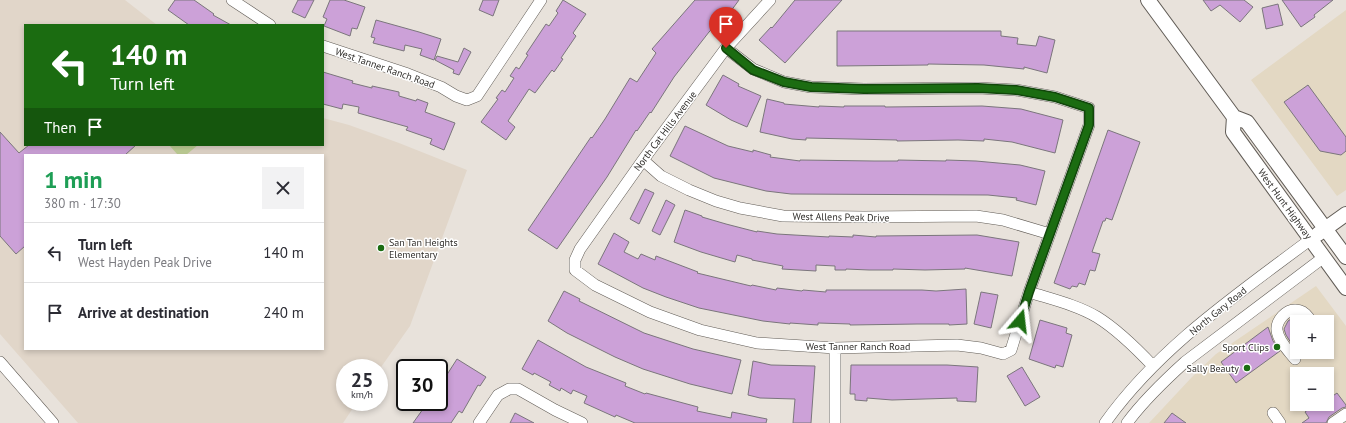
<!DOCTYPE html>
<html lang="en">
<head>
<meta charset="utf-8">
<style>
  body { margin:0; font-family:"PT Sans",sans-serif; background:#f2f2f3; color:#2b2b33; height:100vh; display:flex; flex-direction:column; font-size:15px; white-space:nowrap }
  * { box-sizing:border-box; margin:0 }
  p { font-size:13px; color:#7c7c81 }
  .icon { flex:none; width:22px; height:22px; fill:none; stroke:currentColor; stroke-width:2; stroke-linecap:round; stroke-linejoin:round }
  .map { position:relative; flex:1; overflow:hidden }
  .side { position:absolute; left:24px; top:154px; width:300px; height:196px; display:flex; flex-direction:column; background:#fff; border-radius:0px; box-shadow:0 2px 6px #0003 }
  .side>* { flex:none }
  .banner { position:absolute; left:24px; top:24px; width:300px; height:122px; border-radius:0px; box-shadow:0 2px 6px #0003; background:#1b6c11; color:#fff; overflow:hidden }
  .tools { position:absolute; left:1290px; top:315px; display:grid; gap:8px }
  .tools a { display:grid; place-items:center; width:44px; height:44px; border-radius:0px; background:#fff; box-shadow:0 2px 6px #0003; font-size:20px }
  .speed { position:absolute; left:336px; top:359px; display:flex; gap:8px; font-size:20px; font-weight:700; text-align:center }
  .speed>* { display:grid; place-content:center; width:52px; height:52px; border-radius:50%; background:#fff; box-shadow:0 2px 6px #0003; line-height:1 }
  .speed small { font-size:10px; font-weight:400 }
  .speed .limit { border:2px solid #111; border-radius:6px; background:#fff; color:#111 }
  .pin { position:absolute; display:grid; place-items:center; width:34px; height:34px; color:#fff; margin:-41px -17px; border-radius:50% 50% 50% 0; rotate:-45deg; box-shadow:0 0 4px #0007 }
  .pin .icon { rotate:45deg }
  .me { position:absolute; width:44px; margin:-22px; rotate:17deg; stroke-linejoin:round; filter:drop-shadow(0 0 3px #0008) }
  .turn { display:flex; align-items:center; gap:14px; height:84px; padding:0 20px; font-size:18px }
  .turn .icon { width:52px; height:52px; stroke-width:2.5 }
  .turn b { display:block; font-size:28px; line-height:34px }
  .then { display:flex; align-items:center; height:38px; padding:0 20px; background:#0003; gap:8px; font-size:15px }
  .round { display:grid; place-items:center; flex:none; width:42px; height:42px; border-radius:0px; background:#f2f2f3 }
  .headline { display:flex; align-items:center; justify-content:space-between; height:68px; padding:0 20px }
  h1 { font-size:24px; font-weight:700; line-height:30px; color:#1e9e55 }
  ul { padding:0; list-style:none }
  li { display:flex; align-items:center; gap:12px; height:60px; padding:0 20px; border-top:1px solid #e1e1e2 }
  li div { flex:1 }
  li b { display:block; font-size:15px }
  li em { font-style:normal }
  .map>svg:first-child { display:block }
</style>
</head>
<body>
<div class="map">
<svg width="1346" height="423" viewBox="0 0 1346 423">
  <rect width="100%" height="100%" fill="#e8e2db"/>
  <path fill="#e3d8c3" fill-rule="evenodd" d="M1346,10V190L1337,196L1251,80Z
    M1316,286L1346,326V423H1149L1192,377L1216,354ZM1297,322H1327V352H1297ZM1297,374H1327V404H1297Z"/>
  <path fill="#e1d6c9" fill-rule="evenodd" d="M0,0H125L157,25H25V145H323V118L349,125L399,143L467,170L410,326L379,370V368H345V402H357L343,423H78L0,334ZM25,155H323V349H25Z"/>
  <path fill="#bfce95" d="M169,145H198L186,155H178Z"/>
  <path fill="#cca1d8" stroke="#7b767c" d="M175,0H194L214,14L213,15L231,25H189L168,10Z
    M298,0H314L305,18L292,12Z
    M330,0H344L365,7L357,29L352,28L350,36L324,26L327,19L323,17Z
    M483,0H499L493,16L479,10Z
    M563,0L586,14L573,33L576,36L561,58L563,59L554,72L552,70L535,93L529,89L508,121L515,127L506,140L481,122L498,99L496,98L502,90L505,92L514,78L510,76L516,67L519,69L528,55L526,54L546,24L549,26L558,13L556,11Z
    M695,0H739L728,15L727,14L709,32L674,77L651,113L650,112L637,131L636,130L607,177L557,249L528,230L591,137L592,138L605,119L630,78L637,82L656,53L652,49Z
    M795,0H842L785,63L759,40L771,27L772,28Z
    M1203,0H1244L1253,7L1240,22L1220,5L1211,11Z
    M1282,0H1333L1314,15L1315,17L1301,27Z
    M1278,4L1283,25L1266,29L1262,8Z
    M376,20L419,32L441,39L434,60L420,55L422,49L405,45L404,51L373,43L375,38L371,37Z
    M837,31H1001V36L1018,38L1017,44L1036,46L1039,36L1055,40L1047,73L1024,67V69L984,65L928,64V65L837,66Z
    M464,48L471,52L459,75L453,73L454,70L435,60L437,56L458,62Z
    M323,72L353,81L352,83L372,88V86L399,92V96L416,101L417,99L428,103L425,112L455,123L444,150L430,144L432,139L406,130L408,127L358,113L359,107L343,104L342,109L323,104Z
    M723,75L739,84L738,86L761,96L747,127L731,120L706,105Z
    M1308,85L1346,137V151L1341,155L1320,151L1284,102Z
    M767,99L784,103V104L819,107V106L844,107V106H885V107L982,106L1021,109L1063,120L1055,153L1012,142L984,139V141L958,140L897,141V140L806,138V140L792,139L760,132Z
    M685,126L728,146L753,152V150L771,155L770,157L800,161V160L874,161H898V160L946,161V160L976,161L1020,165L1045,171L1036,205L1016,200L1017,198L988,195L791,194L766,191L714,178L670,156Z
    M1108,130L1140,142L1112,220L1106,218L1105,221H1103L1092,252L1100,254L1095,271L1090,270L1085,285L1079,283L1077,287L1072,286L1070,289L1054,283Z
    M0,132L19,153L29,145H136L125,155H25V246L16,254L0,236Z
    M645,189L654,193L639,224L630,219Z
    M666,200L675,205L660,235L652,231Z
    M685,210L702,216V217L726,224L757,232V231L777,234L829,237V236L853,237V235L876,237V236L977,235L1019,242L1012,276L965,268V269L925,270L893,269V270H869L846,269V270H835V266L816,265V271L782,269L783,266L752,260V259L737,255L735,262L701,252L674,242Z
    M614,233L629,242L624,252L638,259L641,254L655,260L656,256L698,272L697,273L751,286L752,285L776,290L777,288L802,291L803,290L826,292V290H922L936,291L966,289L967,324L949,325V324H917L850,325V324L818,323V325L790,323V324L763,321L699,308L666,297L643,288L598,264Z
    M564,291L580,299L579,301L644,333L693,349L741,360L732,394L690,384L643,369L615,357L567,333L548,321Z
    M981,292L998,295L991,328L974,324Z
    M1294,317L1298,318L1302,322H1297V343L1293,346L1286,335L1284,329L1288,321Z
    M1040,320L1067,328L1066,333L1072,335L1063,367L1056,365L1055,368L1029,359Z
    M1268,327L1273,341L1280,351L1236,383L1221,362Z
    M538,340L586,367L626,383L625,386L645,394L646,393L698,407L697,411L731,418L732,412L767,419L766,423H635L616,415L615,417L584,403L587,396L573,390L571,394L561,388L560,391L549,385L551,382L534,373L533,375L522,369Z
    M457,359L486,377L480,386L478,385L462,413L459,411L451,423H413L428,402H439V387Z
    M753,361L771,365L815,366L811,423H793L795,399L760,398L748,395Z
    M851,365H947L978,367L976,402L957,401V398L892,400L867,398V401L855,400V394H850Z
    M1022,367L1040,397L1025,406L1007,376Z
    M1337,393L1346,405V407L1342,408L1329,417L1326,423H1302L1309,418L1305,412L1315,404H1327V400Z
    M515,413L534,423H510Z
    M1172,413L1186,423H1164Z"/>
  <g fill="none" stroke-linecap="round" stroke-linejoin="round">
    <g stroke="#615c56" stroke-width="12">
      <path id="minor" d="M232,0L270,25
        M323,46L408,74L441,87L456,96L467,100L477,96L541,0
        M726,48L753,69L784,82L811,87L864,89L978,88L1016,90L1055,97L1089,108V125L1029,292L1011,350L1003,354L981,348L957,345L835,348L757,343L700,330L650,312L595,285L575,270V260L580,249L643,160L726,48L770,0
        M643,160L661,176L689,190L716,201L740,208L783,216L864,217L976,216L1003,220L1050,234
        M1029,292C1051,299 1077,305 1097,317C1118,330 1136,348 1153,366
        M835,348V423
        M1295,359C1289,351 1278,341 1277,330C1276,321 1286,309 1296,310C1302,310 1306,314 1309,318
        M0,362L53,423
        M1273,413L1280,423
        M479,423L498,395L509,389H518L555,410L582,423
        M1105,423C1159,347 1238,294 1311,239
        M1127,423C1144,400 1164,381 1185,362L1324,257
        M1333,423L1346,414"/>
    </g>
    <g stroke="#615c56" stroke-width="16">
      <path id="major" d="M1148,0L1234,117L1247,122L1346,257
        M1234,117L1233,132L1346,288
        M1318,234L1346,214"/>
    </g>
    <use href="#minor" stroke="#fff" stroke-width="11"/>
    <use href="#major" stroke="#fff" stroke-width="14"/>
  </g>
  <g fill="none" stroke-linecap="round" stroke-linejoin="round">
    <g stroke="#12460b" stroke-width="10">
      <path id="route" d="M726,48L753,70L784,82L811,87L864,89L978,88L1016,90L1055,97L1089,108V125L1029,292L1020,321"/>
    </g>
    <use href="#route" stroke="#1b6c11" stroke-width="7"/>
  </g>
  <g fill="#1b6c11" stroke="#fff" stroke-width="1.5">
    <circle cx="381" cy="248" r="4"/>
    <circle cx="1277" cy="347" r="4"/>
    <circle cx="1247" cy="368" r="4"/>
  </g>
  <g text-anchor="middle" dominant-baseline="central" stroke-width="3" stroke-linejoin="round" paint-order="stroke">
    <g font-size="10" fill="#312f2c" stroke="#fff">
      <text transform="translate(385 68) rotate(19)">West Tanner Ranch Road</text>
      <text transform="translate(665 131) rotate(-53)">North Cat Hills Avenue</text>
      <text transform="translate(1285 204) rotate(54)">West Hunt Highway</text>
      <text transform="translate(841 217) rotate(1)">West Allens Peak Drive</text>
      <text transform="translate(1218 311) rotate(-39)">North Gary Road</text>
      <text x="858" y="346">West Tanner Ranch Road</text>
    </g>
    <g font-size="10" fill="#312f2c" stroke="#fff" text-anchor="end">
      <text x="389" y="242" text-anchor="start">San Tan Heights<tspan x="389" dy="12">Elementary</tspan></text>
      <text x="1269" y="347">Sport Clips</text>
      <text x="1239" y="368">Sally Beauty</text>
    </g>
  </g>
</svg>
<div class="tools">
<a>+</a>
<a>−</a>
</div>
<div class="speed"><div>25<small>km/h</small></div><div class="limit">30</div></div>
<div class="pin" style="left:726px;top:48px;background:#d93025"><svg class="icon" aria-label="arrive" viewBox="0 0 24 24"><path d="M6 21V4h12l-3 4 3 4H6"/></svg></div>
<svg class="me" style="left:1020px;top:321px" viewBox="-20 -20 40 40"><path d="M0-17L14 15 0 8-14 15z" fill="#1b6c11" stroke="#fff" stroke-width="4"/></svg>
<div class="banner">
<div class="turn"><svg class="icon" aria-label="left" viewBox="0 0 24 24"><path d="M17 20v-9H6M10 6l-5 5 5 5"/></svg><div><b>140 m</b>Turn left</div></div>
<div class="then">Then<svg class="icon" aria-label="arrive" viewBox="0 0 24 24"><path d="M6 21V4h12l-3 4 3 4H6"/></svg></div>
</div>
<section class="side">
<div class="headline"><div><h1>1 min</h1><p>380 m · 17:30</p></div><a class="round"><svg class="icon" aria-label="close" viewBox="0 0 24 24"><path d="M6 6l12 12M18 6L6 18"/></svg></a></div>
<ul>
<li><svg class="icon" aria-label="left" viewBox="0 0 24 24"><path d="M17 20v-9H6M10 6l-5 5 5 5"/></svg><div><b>Turn left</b><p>West Hayden Peak Drive</p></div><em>140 m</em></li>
<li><svg class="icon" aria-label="arrive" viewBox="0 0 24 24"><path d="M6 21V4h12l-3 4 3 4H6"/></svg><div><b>Arrive at destination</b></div><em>240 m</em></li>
</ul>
</section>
</div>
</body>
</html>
